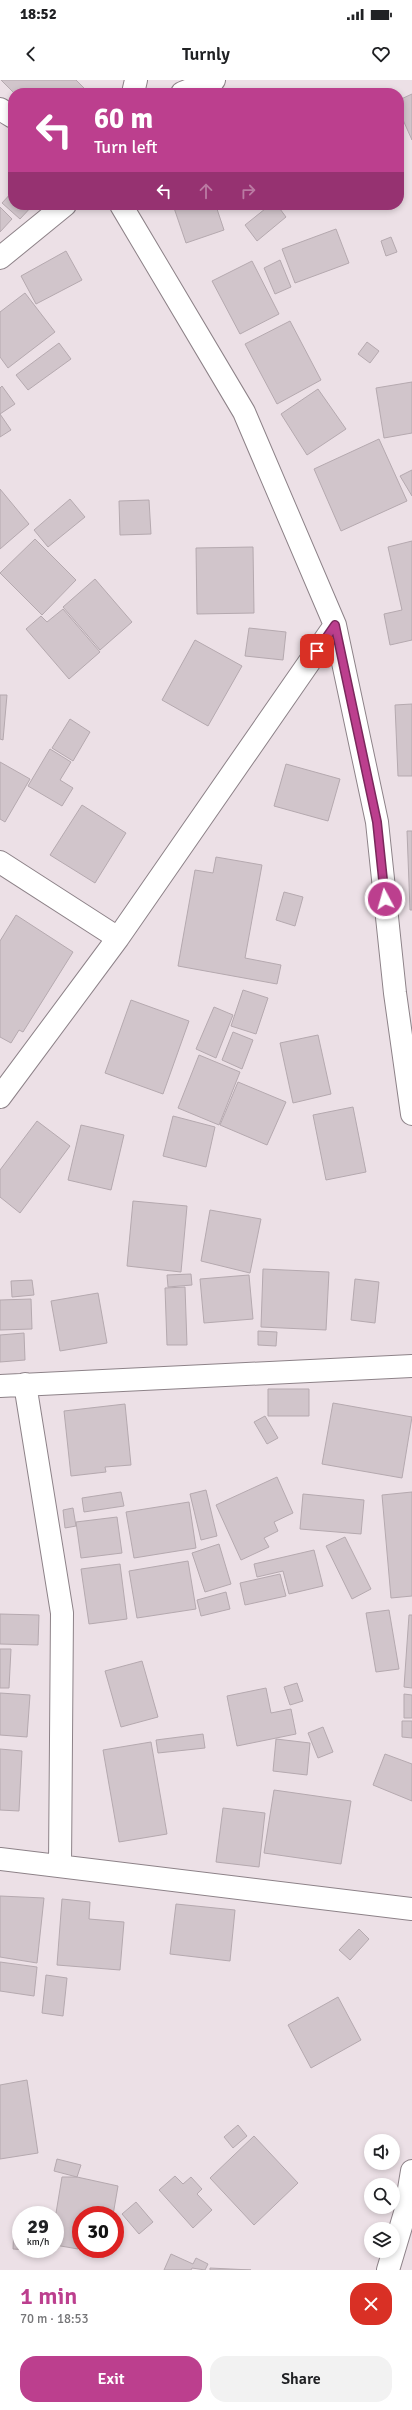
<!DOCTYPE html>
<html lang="en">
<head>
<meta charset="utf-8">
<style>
  body { margin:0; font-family:Signika,sans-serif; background:#f2f2f2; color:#202124; height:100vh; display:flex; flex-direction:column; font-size:15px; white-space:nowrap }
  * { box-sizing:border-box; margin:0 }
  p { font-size:13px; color:#757577 }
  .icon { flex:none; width:22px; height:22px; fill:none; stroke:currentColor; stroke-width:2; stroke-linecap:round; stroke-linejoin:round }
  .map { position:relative; height:2190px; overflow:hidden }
  .sheet { display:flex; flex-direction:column; background:#fff; flex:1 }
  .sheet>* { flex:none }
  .top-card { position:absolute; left:8px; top:8px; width:396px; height:122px; border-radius:16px; box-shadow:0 2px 6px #0003; background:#bc3f8e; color:#fff; overflow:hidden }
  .controls { position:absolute; left:364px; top:2054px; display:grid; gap:8px }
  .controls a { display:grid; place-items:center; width:36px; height:36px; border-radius:50%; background:#fff; box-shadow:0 2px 6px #0003; font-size:20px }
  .speed { position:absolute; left:12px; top:2126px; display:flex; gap:8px; font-size:20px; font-weight:700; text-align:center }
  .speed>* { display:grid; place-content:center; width:52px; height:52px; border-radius:50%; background:#fff; box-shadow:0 2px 6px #0003; line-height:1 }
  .speed small { font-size:10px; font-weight:400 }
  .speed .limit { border:6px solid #d22; background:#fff; color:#111 }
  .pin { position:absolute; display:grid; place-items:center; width:34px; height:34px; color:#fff; margin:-17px; border-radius:8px; box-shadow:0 2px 6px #0006 }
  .me { position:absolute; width:44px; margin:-22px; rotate:354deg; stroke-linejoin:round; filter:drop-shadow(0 0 3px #0008) }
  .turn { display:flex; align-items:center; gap:14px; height:84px; padding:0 20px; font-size:18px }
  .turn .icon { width:52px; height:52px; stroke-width:2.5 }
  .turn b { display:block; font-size:28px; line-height:34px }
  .lanes { display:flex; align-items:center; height:38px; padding:0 20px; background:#0003; justify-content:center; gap:20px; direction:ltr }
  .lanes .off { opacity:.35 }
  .round { display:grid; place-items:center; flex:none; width:42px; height:42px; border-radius:16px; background:#f2f2f2 }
  .overview { display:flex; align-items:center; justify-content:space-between; height:68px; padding:0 20px }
  h1 { font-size:24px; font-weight:600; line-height:30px; color:#bc3f8e }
  .button { display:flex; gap:8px; margin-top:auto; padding:8px 20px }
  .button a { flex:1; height:46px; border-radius:16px; background:#bc3f8e; color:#fff; font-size:16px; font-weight:600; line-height:46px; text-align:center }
  .button a+a { background:#f2f2f2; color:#202124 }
  .status { display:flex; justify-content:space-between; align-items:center; height:28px; padding:0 20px; background:#fff; direction:ltr }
  .status svg { height:11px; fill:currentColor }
  header { display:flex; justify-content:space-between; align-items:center; height:52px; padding:0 20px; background:#fff; font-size:18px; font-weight:600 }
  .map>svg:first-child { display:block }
</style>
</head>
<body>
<div class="status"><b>18:52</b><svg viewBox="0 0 49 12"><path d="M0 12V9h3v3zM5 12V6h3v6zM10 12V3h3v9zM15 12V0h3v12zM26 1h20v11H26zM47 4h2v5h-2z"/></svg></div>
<header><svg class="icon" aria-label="back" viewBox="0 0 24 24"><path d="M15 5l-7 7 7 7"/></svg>Turnly<svg class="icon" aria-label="heart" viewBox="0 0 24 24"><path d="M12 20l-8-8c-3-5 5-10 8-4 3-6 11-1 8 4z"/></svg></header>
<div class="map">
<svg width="412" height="2190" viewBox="0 0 412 2190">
  <rect width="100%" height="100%" fill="#ece0e6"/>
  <path fill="#d1c5cb" stroke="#b5a9af" d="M1,0H76L89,13H14Z
    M412,14V60L399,31V20Z
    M13,111V125H33L20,139L2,123Z
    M173,125H229L217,129L224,150L186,163Z
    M270,125H277L286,137L257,161L245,145Z
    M0,127L12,139L0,152Z
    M336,149L349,183L295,203L282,169Z
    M391,157L397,172L386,176L381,161Z
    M66,171L82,200L36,224L21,196Z
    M280,180L291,207L275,214L264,188Z
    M252,181L279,234L240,254L212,201Z
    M25,213L55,252L8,288L0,277V232Z
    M290,241L321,300L277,324L245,264Z
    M367,262L379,271L370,283L358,274Z
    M59,263L71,279L28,310L16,295Z
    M412,302V353L384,358L376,308Z
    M2,306L15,324L0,334L11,350L0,357V308Z
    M318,309L346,349L307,375L281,334Z
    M379,359L407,421L341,451L314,389Z
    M412,390V416L400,396Z
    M0,409L29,444L0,469Z
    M70,419L85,437L48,467L34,450Z
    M149,420L151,454L120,455L119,421Z
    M35,459L76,500L42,535L0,493Z
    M412,461V560L390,565L384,534L402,530L388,467Z
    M253,467L254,533L197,534L196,468Z
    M95,499L132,542L100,570L63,527Z
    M63,529L100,572L69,599L26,549L41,536L47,542Z
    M249,548L286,552L283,580L245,576Z
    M195,560L242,586L208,646L162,620Z
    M0,615H7L3,660L0,659Z
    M412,624V696H398L395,625Z
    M70,639L90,652L73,681L52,668Z
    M50,669L71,682L60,700L73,708L62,726L28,706Z
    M0,682L30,699L5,742L0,739Z
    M286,684L340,699L328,741L274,726Z
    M82,725L126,753L95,803L50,775Z
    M407,751H412V830H410Z
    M216,777L262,785L245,878L281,885L277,904L178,886L195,790L213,793Z
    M284,812L303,817L295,846L276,840Z
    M16,835L73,872L23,952L19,950L11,963L0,957V861Z
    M243,910L268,918L256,954L231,946Z
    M131,920L189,941L163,1014L105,993Z
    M214,927L233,935L216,978L196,969Z
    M233,952L253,960L242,989L222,980Z
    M318,955L331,1014L293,1023L280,963Z
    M199,975L240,992L219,1045L178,1028Z
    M238,1002L286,1022L267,1065L220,1045Z
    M353,1027L366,1092L326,1100L313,1035Z
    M173,1036L215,1047L206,1087L163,1076Z
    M37,1041L70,1066L20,1133L0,1117V1090Z
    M81,1045L124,1055L111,1110L68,1100Z
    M133,1121L187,1126L181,1192L127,1186Z
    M210,1130L261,1139L250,1193L201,1181Z
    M263,1189L329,1192L326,1250L261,1247Z
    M191,1194L192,1205L168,1207L167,1195Z
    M249,1195L253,1239L204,1243L200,1199Z
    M355,1199L379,1202L375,1243L351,1240Z
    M32,1200L34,1215L12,1217L11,1201Z
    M185,1207L187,1265H167L165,1208Z
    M98,1213L107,1263L60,1271L51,1221Z
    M31,1219L32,1249L0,1250V1220Z
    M258,1251L277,1252L276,1266L258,1265Z
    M24,1253L25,1280L0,1282V1255Z
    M268,1309H309V1336H268Z
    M333,1323L412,1337L402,1398L322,1384Z
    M125,1324L131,1385L105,1387L106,1392L71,1396L64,1331Z
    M265,1336L278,1358L267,1364L254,1342Z
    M277,1397L293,1433L274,1442L278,1451L264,1458L269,1467L241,1480L216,1425Z
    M206,1410L217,1456L201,1460L190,1414Z
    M121,1412L124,1426L84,1432L82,1418Z
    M412,1412V1516L391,1518L382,1415Z
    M303,1414L364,1420L361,1454L300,1449Z
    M189,1422L196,1468L134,1478L126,1432Z
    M73,1428L76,1446L65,1448L63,1430Z
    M117,1437L122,1473L81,1478L76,1442Z
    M345,1457L371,1509L352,1519L326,1466Z
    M219,1464L231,1504L205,1512L192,1473Z
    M314,1470L323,1506L289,1514L283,1491L257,1497L254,1484Z
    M188,1481L196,1529L137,1538L129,1491Z
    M120,1484L127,1539L89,1544L81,1489Z
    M280,1494L286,1516L245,1525L240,1503Z
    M226,1512L230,1529L201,1536L197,1520Z
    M389,1530L399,1589L376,1592L366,1533Z
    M0,1534L39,1535L38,1565L0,1564Z
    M409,1535H412V1608L404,1607Z
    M0,1569H11L9,1608H0Z
    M142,1581L158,1637L121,1647L105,1591Z
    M297,1603L303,1621L290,1625L284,1607Z
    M266,1608L271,1633L291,1629L296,1654L237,1666L227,1616Z
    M0,1613L30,1615L27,1657L0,1655Z
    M404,1614L412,1615V1638H404Z
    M402,1641H412V1658L402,1657Z
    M323,1647L333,1672L318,1678L308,1653Z
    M203,1654L205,1668L158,1673L156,1660Z
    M276,1659L310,1663L307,1695L273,1691Z
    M151,1662L167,1754L119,1762L103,1670Z
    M0,1669L22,1671L19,1731L0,1730Z
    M385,1674L412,1684V1721L373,1705Z
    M274,1710L351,1721L341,1784L264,1773Z
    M223,1728L265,1733L259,1787L216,1782Z
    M0,1816L44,1818L37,1883L0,1877Z
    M62,1819L90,1822L89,1839L124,1842L120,1890L57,1885Z
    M176,1824L235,1830L230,1881L170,1874Z
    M359,1849L369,1859L350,1880L339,1870Z
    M0,1882L37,1887L34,1916L0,1911Z
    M46,1895L67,1898L63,1936L42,1933Z
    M338,1917L361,1960L311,1988L288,1945Z
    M27,2000L38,2073L0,2079V2005Z
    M238,2045L247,2056L233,2068L224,2057Z
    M254,2056L298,2103L254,2145L210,2098Z
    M57,2079L81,2085L77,2097L54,2091Z
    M175,2096L183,2104L191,2097L202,2109L197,2114L212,2130L193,2148L159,2110Z
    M62,2097H77L118,2106L113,2135H81V2158L78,2169L55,2165V2139Z
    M136,2122L153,2142L139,2154L122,2134Z
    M14,2146H21V2169H46V2171L13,2169Z
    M171,2174L193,2184L196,2178L208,2184L205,2190L192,2188L191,2190H164Z
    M210,2188L251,2190H210Z"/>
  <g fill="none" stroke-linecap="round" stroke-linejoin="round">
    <g stroke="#8d8288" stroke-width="24">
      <path id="minor" d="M133,13L136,0
        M182,13L214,0
        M0,29L13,37
        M121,125L244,332L335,545L377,742L395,913L412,1034
        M0,178L65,125
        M0,782L118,858
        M0,1017L118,858L335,545
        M25,1304L62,1533L60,1786
        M0,1306L412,1286
        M0,1779L412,1829
        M388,2190L405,2133L412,2091"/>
    </g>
    <use href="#minor" stroke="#fff" stroke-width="22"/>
  </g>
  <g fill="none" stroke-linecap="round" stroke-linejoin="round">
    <g stroke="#7a295c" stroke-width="10">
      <path id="route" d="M317,571L335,545L377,742L385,819"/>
    </g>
    <use href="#route" stroke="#bc3f8e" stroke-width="7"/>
  </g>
</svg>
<div class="controls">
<a><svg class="icon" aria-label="sound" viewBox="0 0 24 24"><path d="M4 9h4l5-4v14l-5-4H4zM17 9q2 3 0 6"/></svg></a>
<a><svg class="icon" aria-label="search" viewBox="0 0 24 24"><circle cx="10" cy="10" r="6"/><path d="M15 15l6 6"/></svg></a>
<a><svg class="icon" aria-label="layers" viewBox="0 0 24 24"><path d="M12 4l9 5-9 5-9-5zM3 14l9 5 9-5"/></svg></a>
</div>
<div class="speed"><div>29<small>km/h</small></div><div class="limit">30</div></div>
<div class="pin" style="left:317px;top:571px;background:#d93025"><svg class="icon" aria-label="arrive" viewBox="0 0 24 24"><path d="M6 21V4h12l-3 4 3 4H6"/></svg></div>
<svg class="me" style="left:385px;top:819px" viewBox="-20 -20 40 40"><circle r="17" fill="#bc3f8e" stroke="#fff" stroke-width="3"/><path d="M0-11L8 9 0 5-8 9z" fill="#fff"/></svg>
<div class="top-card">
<div class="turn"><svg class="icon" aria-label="left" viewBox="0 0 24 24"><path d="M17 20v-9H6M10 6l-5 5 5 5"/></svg><div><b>60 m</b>Turn left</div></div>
<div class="lanes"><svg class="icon" aria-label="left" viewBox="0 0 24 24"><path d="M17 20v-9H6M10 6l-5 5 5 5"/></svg><svg class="icon off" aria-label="ahead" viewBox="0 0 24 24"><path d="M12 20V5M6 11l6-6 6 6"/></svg><svg class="icon off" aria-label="right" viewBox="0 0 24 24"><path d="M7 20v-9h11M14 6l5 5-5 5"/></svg></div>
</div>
</div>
<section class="sheet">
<div class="overview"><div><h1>1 min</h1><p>70 m · 18:53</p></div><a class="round" style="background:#d93025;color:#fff"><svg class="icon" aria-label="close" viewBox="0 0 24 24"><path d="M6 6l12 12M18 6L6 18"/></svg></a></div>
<div class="button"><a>Exit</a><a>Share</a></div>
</section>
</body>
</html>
